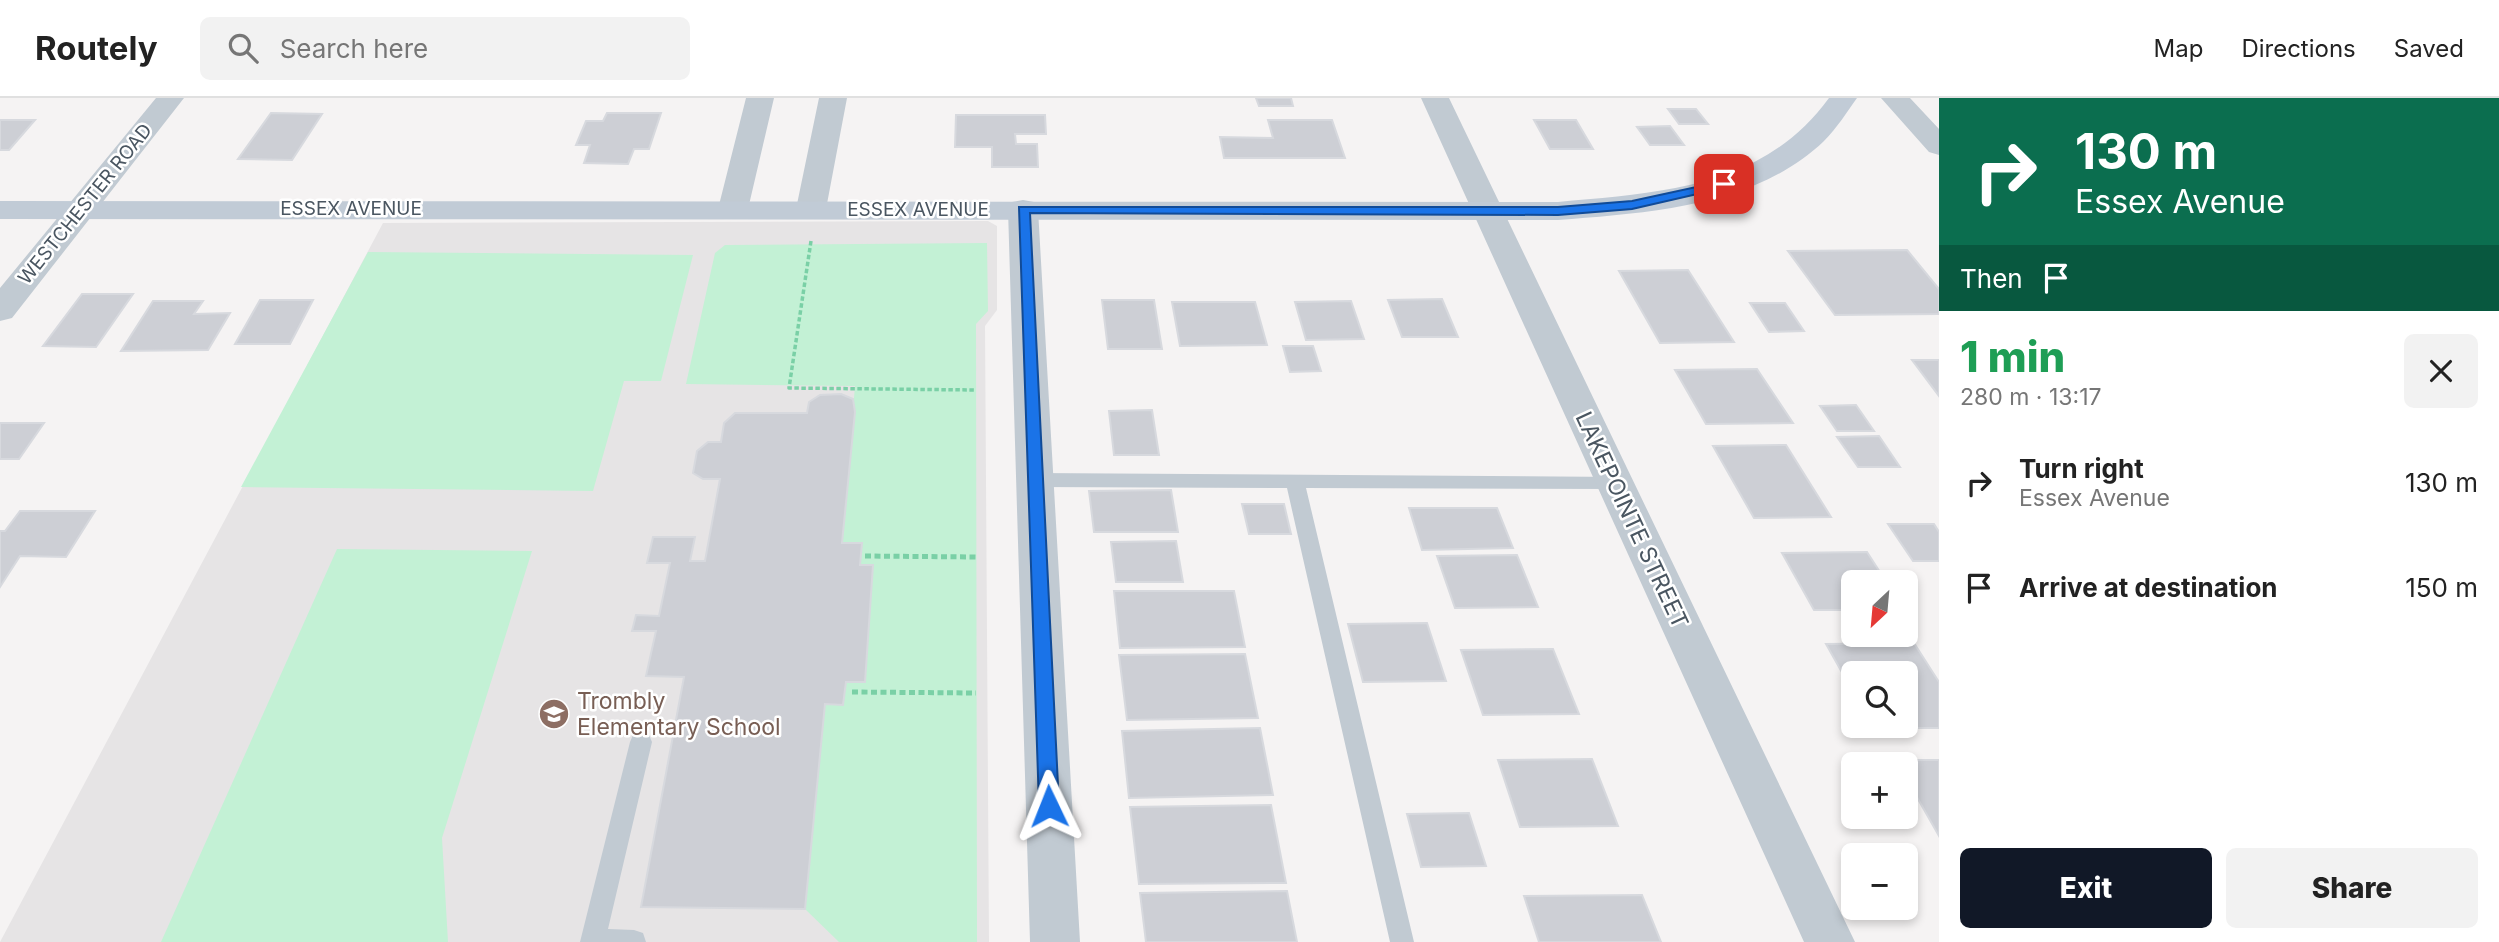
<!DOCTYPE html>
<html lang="en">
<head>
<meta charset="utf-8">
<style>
  body { margin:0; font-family:Inter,sans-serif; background:#f2f2f2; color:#222; height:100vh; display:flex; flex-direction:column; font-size:26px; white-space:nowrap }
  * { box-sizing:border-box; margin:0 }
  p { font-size:23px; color:#767676 }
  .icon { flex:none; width:38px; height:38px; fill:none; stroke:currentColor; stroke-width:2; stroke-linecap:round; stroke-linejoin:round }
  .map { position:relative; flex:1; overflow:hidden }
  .details { display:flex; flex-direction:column; background:#fff; width:560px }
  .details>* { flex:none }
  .banner { background:#0b6e4f; color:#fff; overflow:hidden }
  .needle { width:46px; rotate:206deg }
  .fabs { position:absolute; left:1841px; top:472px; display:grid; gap:14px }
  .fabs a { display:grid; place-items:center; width:77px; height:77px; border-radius:10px; background:#fff; box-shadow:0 4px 10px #0003; font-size:35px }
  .pin { position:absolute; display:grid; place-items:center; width:60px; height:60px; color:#fff; margin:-30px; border-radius:14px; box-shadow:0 4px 10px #0006 }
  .me { position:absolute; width:77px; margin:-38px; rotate:358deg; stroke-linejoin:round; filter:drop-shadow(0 0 5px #0008) }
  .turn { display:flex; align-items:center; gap:24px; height:147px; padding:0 21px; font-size:32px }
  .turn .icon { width:91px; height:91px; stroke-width:2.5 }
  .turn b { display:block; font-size:49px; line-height:60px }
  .then { display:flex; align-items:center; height:66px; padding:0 21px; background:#0003; gap:14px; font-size:26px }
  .round { display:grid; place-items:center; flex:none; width:74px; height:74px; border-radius:10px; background:#f2f2f2 }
  .summary { display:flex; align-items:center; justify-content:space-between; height:119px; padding:0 21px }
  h1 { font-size:42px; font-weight:800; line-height:52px; color:#1e9e55 }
  .primary-button { display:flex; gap:14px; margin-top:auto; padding:14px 21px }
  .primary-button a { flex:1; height:80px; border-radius:10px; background:#111827; color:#fff; font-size:28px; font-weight:800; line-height:80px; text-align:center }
  .primary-button a+a { background:#f2f2f2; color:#222 }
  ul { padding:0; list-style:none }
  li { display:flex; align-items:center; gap:21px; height:105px; padding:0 21px }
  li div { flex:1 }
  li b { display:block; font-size:26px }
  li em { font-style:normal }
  header { display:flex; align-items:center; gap:42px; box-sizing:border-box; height:98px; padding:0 35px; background:#fff; border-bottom:2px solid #e0e0e0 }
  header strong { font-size:33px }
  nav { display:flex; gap:38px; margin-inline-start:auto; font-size:24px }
  .search { width:490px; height:63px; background:#f2f2f2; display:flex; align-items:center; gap:18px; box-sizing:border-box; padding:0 24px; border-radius:10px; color:#767676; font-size:26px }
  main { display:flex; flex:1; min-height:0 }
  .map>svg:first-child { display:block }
</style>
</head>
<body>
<header>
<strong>Routely</strong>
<div class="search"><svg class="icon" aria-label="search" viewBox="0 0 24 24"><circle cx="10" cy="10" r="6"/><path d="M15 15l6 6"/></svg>Search here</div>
<nav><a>Map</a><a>Directions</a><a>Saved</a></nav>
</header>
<main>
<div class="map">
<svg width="1939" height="844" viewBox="0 0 1939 844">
  <rect width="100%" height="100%" fill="#f5f3f3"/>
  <path fill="#e6e4e5" d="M988,123L997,128V212L985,228L989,844H0L383,125Z"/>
  <path fill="#c3f1d5" d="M987,145L988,213L976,226L977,844H839L805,811L825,606L843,607L846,584L865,583L873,467H860L862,445H842L855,288L686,286L715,155L725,147Z
    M368,154L693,157L661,283H624L593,393L241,389Z
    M337,451L532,453L442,740L448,844H161Z"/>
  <path fill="#cdcfd5" stroke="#d7d9de" stroke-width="2" d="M1256,0H1291L1293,8H1259Z
    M1668,11H1696L1708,26H1679Z
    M271,15L322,16L292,62L238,61Z
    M607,15H661L649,51H634L628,66L584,65L590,47H576L586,23H603Z
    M956,17H1045L1046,36H1015L1016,46H1037L1038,69H992V49H955Z
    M0,22H35L9,52H0Z
    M1268,22H1332L1345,60H1224L1220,39L1273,40Z
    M1534,22H1576L1593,51H1550Z
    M1670,28L1684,47H1650L1637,29Z
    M1907,152L1939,191V216L1835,217L1788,153Z
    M1688,172L1734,244L1660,245L1619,173Z
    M82,196H133L96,249L43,248Z
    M1442,201L1458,239H1402L1388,202Z
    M260,202H313L290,246H235Z
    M1102,202H1154L1162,251H1108Z
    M153,203H203L194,216L230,215L208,252L121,253Z
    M1351,203L1364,241L1306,242L1295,204Z
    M1172,204H1255L1267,247L1180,248Z
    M1750,205H1785L1804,233L1769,234Z
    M1283,248H1313L1321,273L1290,274Z
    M1912,262H1939V298Z
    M1757,271L1793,325L1706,326L1675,272Z
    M841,296L853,301L855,314L842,445H862L860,467H873L865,584H846L843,607L825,606L805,811L641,809L684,579L646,578L656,533H632L636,517L659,518L670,465H647L653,439H695L690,463H705L720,381H703L693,375L697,353L708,344H721L724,325L735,315H807L809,304L820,297Z
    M1856,307L1874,333H1837L1820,308Z
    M1152,312L1159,357H1114L1109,313Z
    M0,325H44L19,361H0Z
    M1879,338L1900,369H1858L1837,339Z
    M1786,347L1831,419L1754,420L1713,348Z
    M1171,392L1178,434H1094L1089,393Z
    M1242,406H1284L1291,436H1249Z
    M1409,410H1497L1513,450L1422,452Z
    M20,413H95L66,459L20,458L0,489V433H5Z
    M1888,426H1934L1939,434V463H1913Z
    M1176,443L1183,484H1116L1111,444Z
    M1867,454L1887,485H1853V512H1814L1782,455Z
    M1517,457L1538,509L1455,510L1437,458Z
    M1114,493H1234L1245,549L1120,550Z
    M1427,525L1446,583L1363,584L1348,526Z
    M1914,545L1939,584V630H1874L1873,628H1906V576H1853V594L1826,546Z
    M1553,551L1579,616L1483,617L1461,552Z
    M1245,556L1258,620L1127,622L1119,557Z
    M1260,630L1273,697L1129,700L1122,633Z
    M1592,661L1618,728L1520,729L1498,662Z
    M1896,662H1939V738L1906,680V667H1898Z
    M1271,707L1286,785L1139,786L1130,709Z
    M1469,715L1486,768L1421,769L1407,716Z
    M1287,793L1297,844H1146L1140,795Z
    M1642,797L1661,844H1539L1524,798Z"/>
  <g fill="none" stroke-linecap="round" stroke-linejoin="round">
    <path stroke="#7ad0a6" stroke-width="3.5" stroke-dasharray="4.5 2.5" stroke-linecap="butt" d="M811,143L789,290L976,292"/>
    <path stroke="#7ad0a6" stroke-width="5" stroke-dasharray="6 3.5" stroke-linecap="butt" d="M865,458L976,459
      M852,594L976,595"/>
    <path fill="#c1cad2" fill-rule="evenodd" d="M1035,375L1621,379L1623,384L1621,389L1614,391L1306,390L1414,844H1390L1287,390L1035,389L1028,387L1026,382L1028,377Z
      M641,634L649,637L652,644L608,831L634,832L643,835L646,844H580L630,644L633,637Z"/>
    <path fill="#c1cad2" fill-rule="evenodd" d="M156,0H184L12,220L0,223V190Z
      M746,0H774L748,111L744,118L733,120L722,118L718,111Z
      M819,0H847L826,111L822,118L811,120L800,118L796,111Z
      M1421,0H1449L1855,844H1804Z
      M1881,0H1910L1939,31V57L1929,54Z
      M1023,102L1034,104L1038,111L1080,844H1030L1008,111L1012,104Z"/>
    <path fill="#c1cbd6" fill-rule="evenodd" d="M1829,0H1857C1847,14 1837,30 1824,43C1755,109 1648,115 1558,122L0,121V103L1558,104C1660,95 1764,90 1829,0Z"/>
  </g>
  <path fill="#1a73e8" stroke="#114b97" stroke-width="2" d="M1724,83L1728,84V89L1632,111L1558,117L1030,115L1059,708L1056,715L1049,717L1042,715L1039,708L1019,109H1558L1632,103Z"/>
  <defs>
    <g id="school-disc" transform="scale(1.575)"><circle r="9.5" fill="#8d6e63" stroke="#fff"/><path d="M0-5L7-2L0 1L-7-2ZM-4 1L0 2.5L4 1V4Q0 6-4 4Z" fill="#fff"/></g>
  </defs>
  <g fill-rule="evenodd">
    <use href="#school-disc" x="554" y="616"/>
  </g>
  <g text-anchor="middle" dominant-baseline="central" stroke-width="5" stroke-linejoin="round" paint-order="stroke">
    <g font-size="19" fill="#4a5661" stroke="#fff">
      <text transform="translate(85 106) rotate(-51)">WESTCHESTER ROAD</text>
      <text x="351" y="110">ESSEX AVENUE</text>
      <text x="918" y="111">ESSEX AVENUE</text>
    </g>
    <g font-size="23" fill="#4a5661" stroke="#fff">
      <text transform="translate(1632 422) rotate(65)">LAKEPOINTE STREET</text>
    </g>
    <g font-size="23" fill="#785e54" stroke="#fff" text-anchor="start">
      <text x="577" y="603">Trombly<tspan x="577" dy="26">Elementary School</tspan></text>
    </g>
  </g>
</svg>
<div class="fabs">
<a><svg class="needle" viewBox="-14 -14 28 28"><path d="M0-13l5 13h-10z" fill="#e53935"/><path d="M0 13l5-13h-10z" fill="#767676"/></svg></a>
<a><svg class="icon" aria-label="search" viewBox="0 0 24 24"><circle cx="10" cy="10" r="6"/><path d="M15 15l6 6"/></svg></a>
<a>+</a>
<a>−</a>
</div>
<div class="pin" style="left:1724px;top:86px;background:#d93025"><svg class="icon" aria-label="arrive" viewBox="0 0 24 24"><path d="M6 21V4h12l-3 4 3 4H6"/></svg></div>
<svg class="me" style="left:1049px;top:708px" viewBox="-20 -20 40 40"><path d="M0-17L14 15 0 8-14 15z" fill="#1a73e8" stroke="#fff" stroke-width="4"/></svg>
</div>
<section class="details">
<div class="banner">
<div class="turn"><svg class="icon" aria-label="right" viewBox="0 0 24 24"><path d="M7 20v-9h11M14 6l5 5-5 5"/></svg><div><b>130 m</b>Essex Avenue</div></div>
<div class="then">Then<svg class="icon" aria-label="arrive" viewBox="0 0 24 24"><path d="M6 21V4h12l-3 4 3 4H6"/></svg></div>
</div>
<div class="summary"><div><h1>1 min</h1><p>280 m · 13:17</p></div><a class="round"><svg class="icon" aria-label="close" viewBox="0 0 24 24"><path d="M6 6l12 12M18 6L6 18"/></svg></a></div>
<ul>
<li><svg class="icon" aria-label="right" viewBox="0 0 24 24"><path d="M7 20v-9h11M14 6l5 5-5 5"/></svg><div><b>Turn right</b><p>Essex Avenue</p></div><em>130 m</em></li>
<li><svg class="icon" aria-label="arrive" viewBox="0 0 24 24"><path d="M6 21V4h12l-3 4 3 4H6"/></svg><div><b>Arrive at destination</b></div><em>150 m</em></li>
</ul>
<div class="primary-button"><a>Exit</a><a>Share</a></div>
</section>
</main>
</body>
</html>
